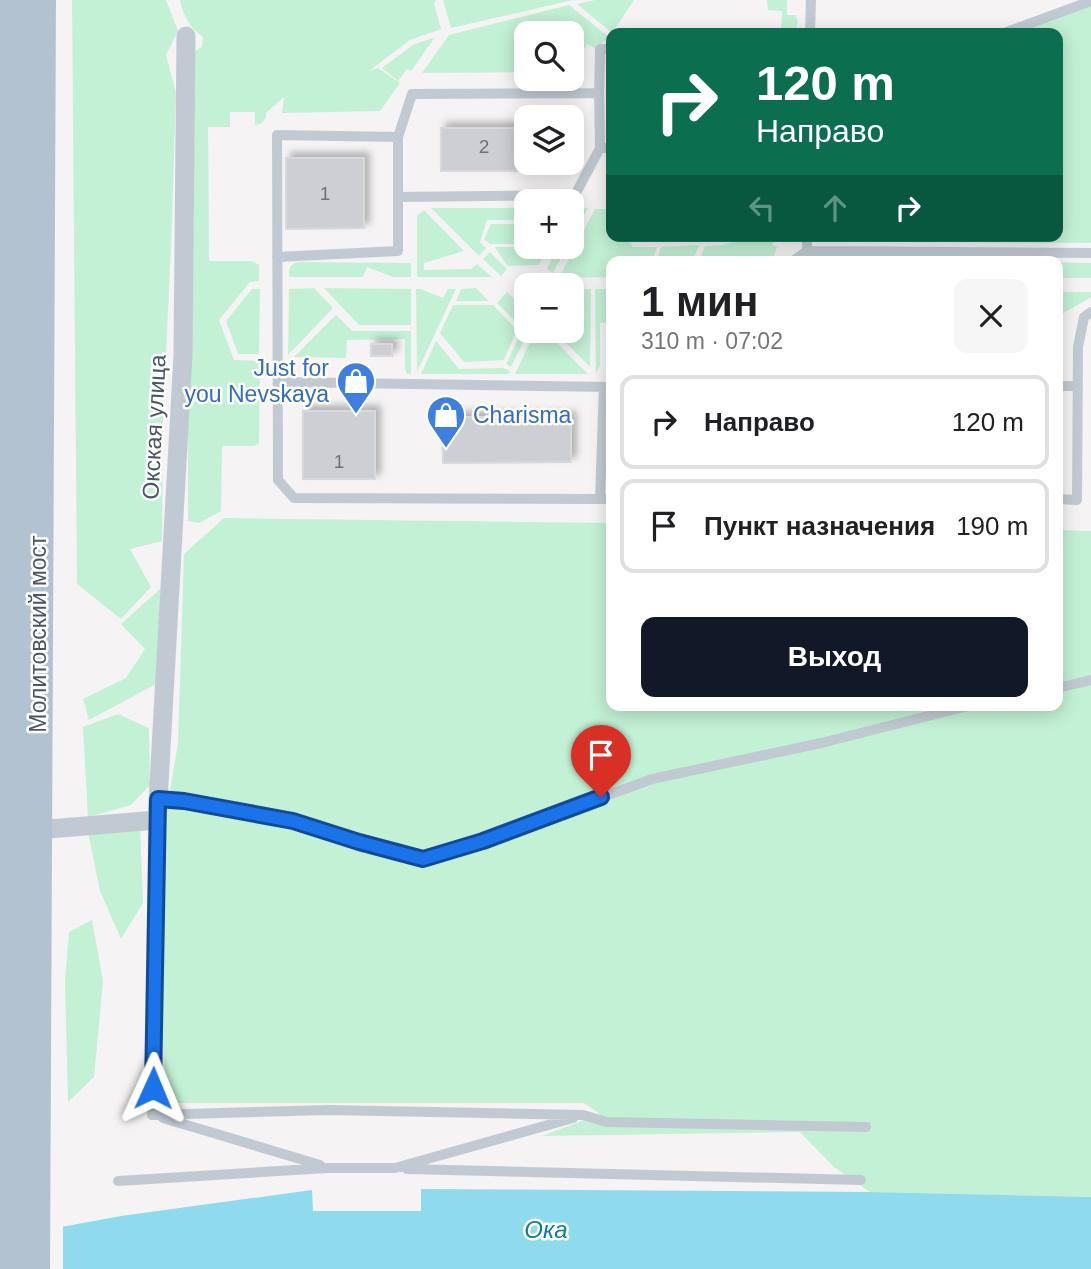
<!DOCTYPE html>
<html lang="ru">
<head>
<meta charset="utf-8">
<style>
  body { margin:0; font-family:Arial,sans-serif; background:#f6f6f6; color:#202124; height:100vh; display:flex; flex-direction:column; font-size:26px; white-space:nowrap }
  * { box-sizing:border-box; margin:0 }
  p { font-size:23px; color:#757577 }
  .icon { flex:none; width:38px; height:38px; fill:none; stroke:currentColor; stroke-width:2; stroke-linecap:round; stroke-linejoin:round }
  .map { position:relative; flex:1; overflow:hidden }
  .drawer { position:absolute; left:606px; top:256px; width:457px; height:455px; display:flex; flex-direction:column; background:#fff; border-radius:14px; box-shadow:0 4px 18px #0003 }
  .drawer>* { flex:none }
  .hud { position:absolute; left:606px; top:28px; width:457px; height:214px; border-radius:14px; box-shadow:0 4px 18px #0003; background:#0b6e4f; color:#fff; overflow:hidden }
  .buttons { position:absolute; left:514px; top:21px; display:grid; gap:14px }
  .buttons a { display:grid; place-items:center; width:70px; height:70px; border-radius:14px; background:#fff; box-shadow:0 4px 18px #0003; font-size:35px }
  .pin { position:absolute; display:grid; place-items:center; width:60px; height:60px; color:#fff; margin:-72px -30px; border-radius:50% 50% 50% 0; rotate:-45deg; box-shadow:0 0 7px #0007 }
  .pin .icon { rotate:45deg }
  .me { position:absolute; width:77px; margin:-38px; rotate:1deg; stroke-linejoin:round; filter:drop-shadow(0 0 5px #0008) }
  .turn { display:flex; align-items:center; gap:24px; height:147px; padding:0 35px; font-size:32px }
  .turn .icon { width:91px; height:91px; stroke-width:2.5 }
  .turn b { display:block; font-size:49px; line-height:60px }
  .lanes { display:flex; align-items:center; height:66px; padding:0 35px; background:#0003; justify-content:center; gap:35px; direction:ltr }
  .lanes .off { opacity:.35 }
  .round { display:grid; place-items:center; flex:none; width:74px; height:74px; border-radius:14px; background:#f6f6f6 }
  .headline { display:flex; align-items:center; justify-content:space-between; height:119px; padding:0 35px }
  h1 { font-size:42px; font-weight:800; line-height:52px }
  .button { display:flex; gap:14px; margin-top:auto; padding:14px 35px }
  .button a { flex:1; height:80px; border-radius:14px; background:#111827; color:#fff; font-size:28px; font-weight:800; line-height:80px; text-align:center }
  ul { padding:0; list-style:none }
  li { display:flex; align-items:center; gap:21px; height:94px; margin:0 14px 10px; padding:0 21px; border:4px solid #e0e0e0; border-radius:14px }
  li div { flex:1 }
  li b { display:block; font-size:26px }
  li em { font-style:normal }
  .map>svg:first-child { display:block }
</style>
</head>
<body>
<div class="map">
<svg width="1091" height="1269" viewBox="0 0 1091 1269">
  <defs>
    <filter id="shadow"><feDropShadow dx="5" dy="-5" stdDeviation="3.5" flood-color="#0004"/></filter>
  </defs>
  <rect width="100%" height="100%" fill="#f5f3f3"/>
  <path fill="#c3f1d5" d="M72,0H166L178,31L166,55L176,93L171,247L163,417L162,541L130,549L151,587L121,619L77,584Z
    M180,0H436L434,4L441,29L410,40L369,71L378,68L400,83L380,111L282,113L284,97L266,113V118L260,124L255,125V112H230V127H208L209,261H252L259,265V281L250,282L219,320L234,360L260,361L259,443L254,446H222L221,511L199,523L188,521V127L193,52L202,47L203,37C189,27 184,16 180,0Z
    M443,0H573L451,28Z
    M595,0H634L612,33L577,4Z
    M767,0H787V15H795L798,21L796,30L793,33H779V32L781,31L782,11L768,10Z
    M569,5L609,37L596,49L587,44L574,65L582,72H572V33H527V72L422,73L449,35Z
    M1091,5V243L837,241L832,236H1057V33H1019Z
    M435,37L411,71L407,69L398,81L382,68L413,45Z
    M431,208H516V220H487L480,242L486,248L479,256Z
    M572,208H588L572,238Z
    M595,209H611V236H624L633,247H657L652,261H611V277L559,278Z
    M424,210L464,251L424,263V270L471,269L477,264L492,277H417V216Z
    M491,224H527V244H490L484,239Z
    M741,236H776L772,245L777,247L772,261H699L705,246C719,246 730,246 741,236Z
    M699,245L693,261H657L661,247Z
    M495,247H548L539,265L507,266Z
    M557,247H567L553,273L547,269Z
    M490,252L507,269L501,276L483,259Z
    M298,262L411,263V277H393L367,267L363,277H289C289,268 289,265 298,262Z
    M1057,262L1091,263V278H1057Z
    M314,288L333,308L288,355L289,289Z
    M324,288L411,289V325H359Z
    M476,288L489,301H456L461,289Z
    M252,289H260L259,354H238L226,321Z
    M416,289H421L443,298L448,289H456L417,372Z
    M572,289H591L590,367L554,331H572Z
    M595,289H611V322L600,323V365L596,373Z
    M507,292L527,312V331H529L511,367L506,364L523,329L497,303Z
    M1057,292H1091V297L1057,317Z
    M453,305H493L517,330L504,360L464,362L440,333Z
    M336,315L352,331H411V374H407L405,369V339L347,340L346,358L294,357Z
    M535,332H546L588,374H515Z
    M436,341L459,369L504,368L510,371L508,374H421Z
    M224,518L611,523V705H1057V530L1091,531V1197L870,1192L834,1167L800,1132L542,1136L600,1114L584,1103H167L162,1032L165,818L178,744L184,554Z
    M160,589V647L156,684L89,720L83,699L126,678L145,649L121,624Z
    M118,714L149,728L150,785L131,805L88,817L83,727Z
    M140,825L143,903L121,939L100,891L88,832Z
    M92,920L103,981L94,1077L68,1102L65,981L69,932Z"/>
  <path fill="#90daee" d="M421,1189L870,1192L1091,1197V1269H0L56,1228L121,1216L312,1190L313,1211H421Z"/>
  <path fill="#f5f3f3" d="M63,1223V1269H0V1244Z"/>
  <path fill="#cdcfd5" stroke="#d7d9de" stroke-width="2" filter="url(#shadow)" d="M441,128H527V163H571V171H441Z
    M286,158H364V228L286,229Z
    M371,344H392V356H371Z
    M303,411H375V479H303Z
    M442,417H571V462L443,463Z"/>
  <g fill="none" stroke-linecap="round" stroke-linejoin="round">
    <path stroke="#c1cad2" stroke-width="10" d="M810,33L811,0
      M1004,33L1091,1
      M599,93L600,148H611
      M398,137V197L575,195L600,148
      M807,236V251
      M277,257L398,251V197
      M793,261L807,251L1091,253
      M278,382L611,387
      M1057,386H1077
      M604,387L600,499H611
      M600,499L294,498L278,480L277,135L398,137L412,94L599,93L600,49H611
      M1057,499L1077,500L1078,347L1084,317L1091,312
      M1057,688L1091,680
      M158,799L184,801L293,821L359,842L423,859L483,841L652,779L821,743L972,705
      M157,820L152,1115L328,1110L583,1115L607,1122L866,1127
      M163,1118L320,1165
      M407,1169L861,1180
      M118,1181L327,1168H395L573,1118"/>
    <path stroke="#c1cad2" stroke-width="19" d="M25,831L157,820L183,355L186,36"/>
    <path stroke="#b5b8bd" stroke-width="2" d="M18,1269L21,0"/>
    <g stroke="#b5b8bd" stroke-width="8">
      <path id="rail" d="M0,1L5,0"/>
    </g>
    <use href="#rail" stroke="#fff" stroke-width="5" stroke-dasharray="16" stroke-linecap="butt"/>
    <path stroke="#b3c2d1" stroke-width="30" d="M9,1269L11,0
      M35,1269L41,0"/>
  </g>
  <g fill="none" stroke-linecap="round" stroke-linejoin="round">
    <g stroke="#114b97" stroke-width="18">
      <path id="route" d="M153,1088L158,799L184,801L293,821L359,842L423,859L483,841L601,797"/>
    </g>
    <use href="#route" stroke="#1a73e8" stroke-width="12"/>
  </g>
  <defs>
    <g id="shop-pin" transform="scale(2.0125)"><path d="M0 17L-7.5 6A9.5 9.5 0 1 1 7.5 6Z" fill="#3f7fe0" stroke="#fff"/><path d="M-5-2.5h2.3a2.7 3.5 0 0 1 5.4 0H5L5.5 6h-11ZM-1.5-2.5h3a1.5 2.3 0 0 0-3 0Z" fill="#fff"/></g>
  </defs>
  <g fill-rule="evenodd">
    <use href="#shop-pin" x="356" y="381"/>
    <use href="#shop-pin" x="446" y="415"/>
  </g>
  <g text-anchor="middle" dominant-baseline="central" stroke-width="5" stroke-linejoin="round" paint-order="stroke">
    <g font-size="19" fill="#6b747e">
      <text x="484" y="146">2</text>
      <text x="325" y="193">1</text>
      <text x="339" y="461">1</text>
    </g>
    <g font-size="23" fill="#366cbe" stroke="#fff" text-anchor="end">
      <text x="329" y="368">Just for<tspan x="329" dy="26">you Nevskaya</tspan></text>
      <text x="473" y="415" text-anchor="start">Charisma</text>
    </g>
    <g font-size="23" fill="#4a5661" stroke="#fff">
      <text transform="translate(154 427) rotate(-87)">Окская улица</text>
      <text transform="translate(38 634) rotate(-90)">Молитовский мост</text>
    </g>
    <g font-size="24" font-style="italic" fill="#0c7c9b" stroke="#fff">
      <text x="546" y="1229">Ока</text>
    </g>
  </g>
</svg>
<div class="buttons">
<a><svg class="icon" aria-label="search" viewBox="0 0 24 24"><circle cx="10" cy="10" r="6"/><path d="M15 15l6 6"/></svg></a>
<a><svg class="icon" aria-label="layers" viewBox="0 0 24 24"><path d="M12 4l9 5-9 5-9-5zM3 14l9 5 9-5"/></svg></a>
<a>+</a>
<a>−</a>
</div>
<div class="pin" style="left:601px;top:797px;background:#d93025"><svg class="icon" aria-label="arrive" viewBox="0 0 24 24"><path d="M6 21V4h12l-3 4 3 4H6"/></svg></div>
<svg class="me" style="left:153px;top:1088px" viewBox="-20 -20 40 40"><path d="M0-17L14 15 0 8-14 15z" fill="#1a73e8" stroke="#fff" stroke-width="4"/></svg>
<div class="hud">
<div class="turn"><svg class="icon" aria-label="right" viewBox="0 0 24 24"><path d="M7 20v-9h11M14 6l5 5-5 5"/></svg><div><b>120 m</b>Направо</div></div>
<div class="lanes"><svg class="icon off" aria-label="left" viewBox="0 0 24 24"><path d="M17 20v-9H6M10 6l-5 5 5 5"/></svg><svg class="icon off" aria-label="ahead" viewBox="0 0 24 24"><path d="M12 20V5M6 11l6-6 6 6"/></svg><svg class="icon" aria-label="right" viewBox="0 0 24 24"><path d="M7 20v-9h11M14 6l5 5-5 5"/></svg></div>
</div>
<section class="drawer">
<div class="headline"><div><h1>1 мин</h1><p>310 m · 07:02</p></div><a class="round"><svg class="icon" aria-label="close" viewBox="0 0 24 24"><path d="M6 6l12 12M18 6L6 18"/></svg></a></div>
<ul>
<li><svg class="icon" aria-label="right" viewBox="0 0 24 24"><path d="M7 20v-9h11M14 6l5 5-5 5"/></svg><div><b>Направо</b></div><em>120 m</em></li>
<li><svg class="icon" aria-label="arrive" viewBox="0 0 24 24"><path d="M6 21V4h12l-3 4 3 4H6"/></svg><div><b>Пункт назначения</b></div><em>190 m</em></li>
</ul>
<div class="button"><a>Выход</a></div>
</section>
</div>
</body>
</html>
